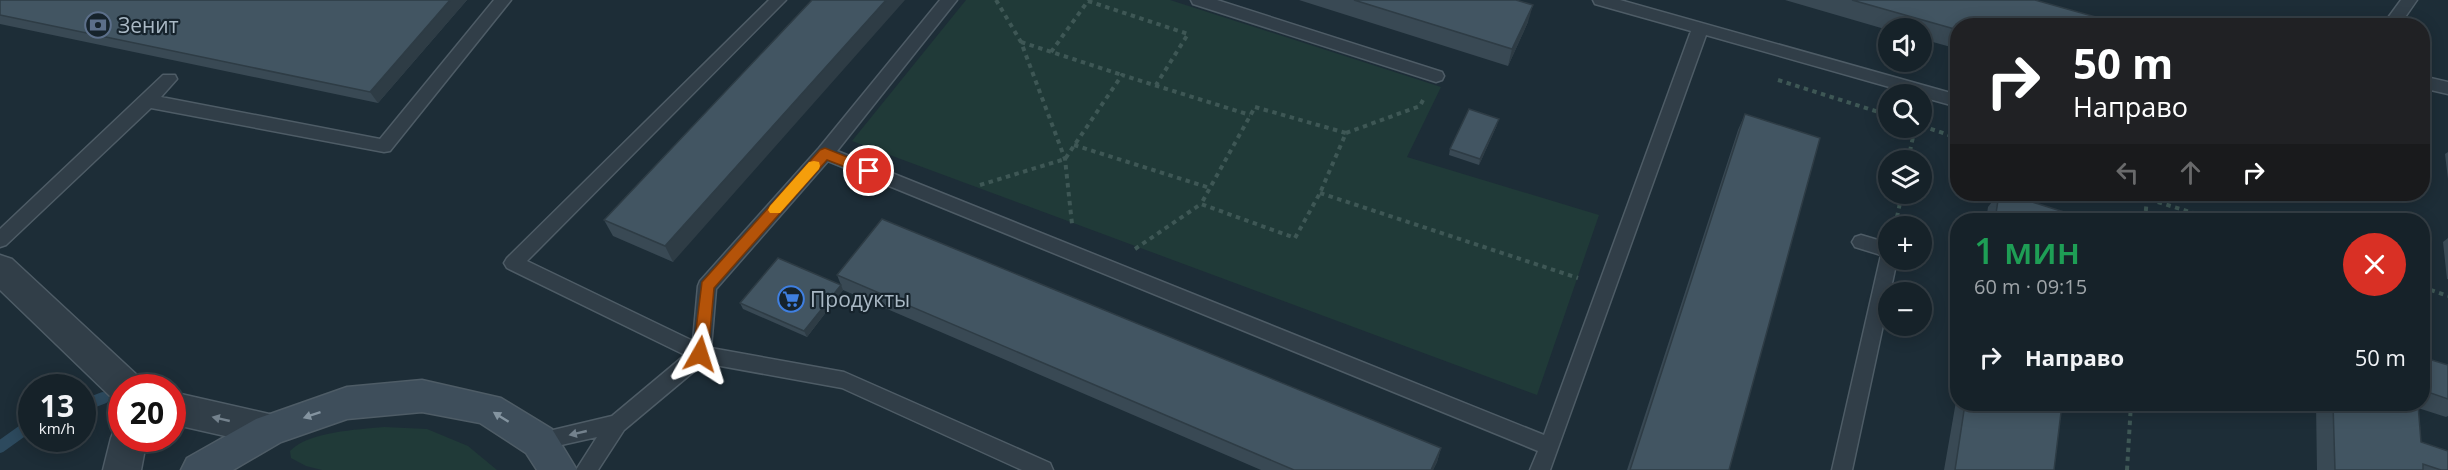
<!DOCTYPE html>
<html lang="ru">
<head>
<meta charset="utf-8">
<style>
  body { margin:0; font-family:"Open Sans",sans-serif; background:#1f2a31; color:#f1f3f6; height:100vh; display:flex; flex-direction:column; font-size:22px; white-space:nowrap }
  * { box-sizing:border-box; margin:0 }
  p { font-size:20px; color:#9ea4a8 }
  .icon { flex:none; width:33px; height:33px; fill:none; stroke:currentColor; stroke-width:2; stroke-linecap:round; stroke-linejoin:round }
  .map { position:relative; flex:1; overflow:hidden }
  .details { position:absolute; left:1950px; top:213px; width:480px; height:198px; display:flex; flex-direction:column; background:#162229; border-radius:24px; box-shadow:0 3px 15px #0003,0 0 0 2px #353f46 }
  .details>* { flex:none }
  .hud { position:absolute; left:1950px; top:18px; width:480px; height:183px; border-radius:24px; box-shadow:0 3px 15px #0003,0 0 0 2px #353f46; background:#202124; color:#fff; overflow:hidden }
  .controls { position:absolute; left:1878px; top:18px; display:grid; gap:12px }
  .controls a { display:grid; place-items:center; width:54px; height:54px; border-radius:50%; background:#162229; box-shadow:0 3px 15px #0003,0 0 0 2px #353f46; font-size:30px }
  .speed { position:absolute; left:18px; top:374px; display:flex; gap:12px; font-size:30px; font-weight:700; text-align:center }
  .speed>* { display:grid; place-content:center; width:78px; height:78px; border-radius:50%; background:#162229; box-shadow:0 3px 15px #0003,0 0 0 2px #353f46; line-height:1 }
  .speed small { font-size:15px; font-weight:400 }
  .speed .limit { border:9px solid #d22; background:#fff; color:#111 }
  .pin { position:absolute; display:grid; place-items:center; width:51px; height:51px; color:#fff; margin:-26px; border:3px solid #fff; border-radius:50%; box-shadow:0 2px 6px #0007 }
  .me { position:absolute; width:66px; margin:-33px; rotate:6deg; stroke-linejoin:round; filter:drop-shadow(0 0 4px #0008) }
  .turn { display:flex; align-items:center; gap:21px; height:126px; padding:0 24px; font-size:27px }
  .turn .icon { width:78px; height:78px; stroke-width:2.5 }
  .turn b { display:block; font-size:42px; line-height:51px }
  .lanes { display:flex; align-items:center; height:57px; padding:0 24px; background:#0003; justify-content:center; gap:30px; direction:ltr }
  .lanes .off { opacity:.35 }
  .round { display:grid; place-items:center; flex:none; width:63px; height:63px; border-radius:32px; background:#1f2a31 }
  .head { display:flex; align-items:center; justify-content:space-between; height:102px; padding:0 24px }
  h1 { font-size:36px; font-weight:600; line-height:45px; color:#1e9e55 }
  ul { padding:0; list-style:none }
  li { display:flex; align-items:center; gap:18px; height:84px; padding:0 24px }
  li div { flex:1 }
  li b { display:block; font-size:22px }
  li em { font-style:normal }
  .map>svg:first-child { display:block }
</style>
</head>
<body>
<div class="map">
<svg width="2448" height="470" viewBox="0 0 2448 470">
  <rect width="100%" height="100%" fill="#1d2d37"/>
  <path fill="#203a38" d="M966,0H1170L1441,87L1407,157L1599,215L1537,395L852,141Z
    M384,427L427,429L468,446L497,470H322L306,466L291,458L290,451C310,431 356,430 384,427Z"/>
  <g fill="none" stroke-linecap="round" stroke-linejoin="round">
    <path stroke="#2d4a5e" stroke-width="12" d="M82,406L103,398
      M0,447L32,424"/>
    <g stroke="#4e5c66" stroke-width="3">
      <path id="lane" d="M494,0H511L390,151L384,152L151,108L6,245L0,247V229L163,75H175L177,79L161,97L380,139Z
        M769,0H786L527,261L693,341L698,286L700,281L819,148L940,0H957L837,151L1544,435L1691,31L1595,4L1593,0H1620L1958,95V107L1922,97V94H1914L1706,35L1550,470H1530L1538,451L828,161L716,289L711,348L844,372L1050,463L1053,470H1022L842,388L704,363L624,430L598,470H576L597,437L539,450L532,447L529,441L532,435L612,416L685,355L507,268L504,263L507,258Z
        M1191,0H1217L1442,72L1444,76L1442,80L1436,82L1193,4Z
        M2401,0H2417L2399,26H2382Z
        M2422,76L2448,82V94L2422,88Z
        M1861,235L1888,243V260H1897L1852,470H1832L1881,255L1855,247L1852,242L1855,237Z"/>
    </g>
    <g stroke="#4e5c66" stroke-width="3">
      <path id="street" d="M0,255L12,259L138,376L143,387H122V401L112,398L0,290Z
        M172,392L269,414L282,419L287,430L282,441L269,446L172,424Z
        M122,424V438H147L141,470H103L111,438L116,426Z"/>
    </g>
    <g stroke="#4e5c66" stroke-width="3">
      <path id="secondary" d="M422,380L501,398L552,429L577,470H537L526,453L480,423L422,412L347,419L281,442L233,470H181L187,458L256,419L347,387Z"/>
    </g>
    <path stroke="#3e5755" stroke-width="4" stroke-dasharray="4.5 4.5" stroke-linecap="butt" d="M996,0L1021,42L1065,159L1072,224
      M1021,42L1122,75
      M1051,52L1088,1L1188,34L1156,85
      M1778,80L1888,115
      M1255,107L1346,133L1320,193L1295,238L1201,204Z
      M1922,126L1958,138
      M1346,133L1420,106L1423,100
      M1074,145L1210,188
      M1908,160L1915,128
      M980,185L1065,159L1122,75L1250,115
      M1320,193L1578,278
      M2132,194L2216,220
      M2145,220L2147,198
      M1895,226L1902,194
      M1135,249L1201,204
      M2422,287L2448,296
      M2127,470L2131,404"/>
    <use href="#lane" fill="#313e48" fill-rule="evenodd"/>
    <use href="#street" fill="#313e48" fill-rule="evenodd"/>
    <use href="#secondary" fill="#3e4e5b" fill-rule="evenodd"/>
  </g>
  <path fill="#394954" d="M0,0H467L378,103L0,24Z
    M812,0L673,262L613,236L604,220Z
    M1299,0H1516L1528,22L1508,66Z
    M1785,0H2035L1958,26V49L1922,39V28H1888V30Z
    M2293,18L2320,26H2287V24Z
    M1745,114L1729,470H1627L1738,130Z
    M1497,125L1479,165L1449,155L1450,149Z
    M2448,152V179L2445,154Z
    M1998,194H2007L2082,220H1986L1988,207Z
    M2448,238V279H2447L2443,242Z
    M837,275L1441,448L1437,462L1433,470H1261L843,290L807,337L743,309L740,303L841,285Z
    M2422,357L2448,365V416L2446,417L2418,408L2421,442L2448,470H2317L2316,404H2422Z
    M1958,390V404H2062L2054,470H1944Z"/>
  <path fill="#2e3c45" d="M450,0H467L378,103L370,92Z
    M886,0H905L673,262L665,246Z
    M1533,5L1528,22L1508,66L1512,49Z
    M1499,119L1497,125L1479,165L1480,159Z
    M841,285L843,290L807,337L804,331Z
    M1441,448L1437,462L1433,470H1431Z"/>
  <path fill="#425562" stroke="#2e3c45" stroke-width="1.5" d="M0,0H450L370,92L0,15Z
    M812,0H886L665,246L604,220Z
    M1354,0H1516L1533,5L1512,49Z
    M1852,0H2035L2128,26H1958V30Z
    M2293,18L2320,26H2292Z
    M1469,109L1499,119L1480,159L1450,149Z
    M1745,114L1820,138L1729,470H1630Z
    M1999,194H2007L2083,218L2082,220H1995Z
    M882,219L1441,448L1431,470H1294L837,275Z
    M778,258L841,285L804,331L740,303Z
    M2422,357L2448,365V399L2422,390Z
    M1965,404H2062L2054,470H1955Z
    M2333,404H2418L2421,442L2448,451V470H2441L2423,464V470H2335Z"/>
  <defs><path id="oneway-solid" d="M-6-.8H1V-3.2L6.5 0L1 3.2V.8H-6Z" transform="scale(1.5)"/></defs>
  <g fill="#8494a0">
    <use href="#oneway-solid" transform="translate(312 415) rotate(161)"/>
    <use href="#oneway-solid" transform="translate(501 417) rotate(-148)"/>
  </g>
  <g fill="#74828d">
    <use href="#oneway-solid" transform="translate(221 419) rotate(-167)"/>
    <use href="#oneway-solid" transform="translate(578 433) rotate(167)"/>
  </g>
  <path fill="#b45309" stroke="#753606" stroke-width="1.5" d="M825,148L874,168L876,171L869,176L827,160L714,288L708,354L706,358L700,360L695,358L693,354L702,282L820,150Z"/>
  <path fill="#f59e0b" d="M814,161L819,162L820,166L819,169L780,213H770L768,210L770,206L809,162Z"/>
  <defs>
    <g id="bank-ring" transform="scale(1.35)"><circle r="9.5" fill="#16232c" stroke="#5c6f8a" stroke-width="1.5"/><path d="M-6-4H6V4H-6ZM0-2.3a2.3 2.3 0 1 0 0 4.6a2.3 2.3 0 1 0 0-4.6Z" fill="#5c6f8a"/></g>
    <g id="supermarket-ring" transform="scale(1.35)"><circle r="9.5" fill="#16232c" stroke="#3f7fe0" stroke-width="1.5"/><path d="M-6-5.5h2.5l.6 2H6L4.5 2H-2.5L-4.4-4H-6ZM-1.5 3.2a1.3 1.3 0 1 0 .1 0ZM3 3.2a1.3 1.3 0 1 0 .1 0Z" fill="#3f7fe0"/></g>
  </defs>
  <g fill-rule="evenodd">
    <use href="#bank-ring" x="98" y="25"/>
    <use href="#supermarket-ring" x="791" y="299"/>
  </g>
  <g text-anchor="middle" dominant-baseline="central" stroke-width="4.5" stroke-linejoin="round" paint-order="stroke">
    <g font-size="21" fill="#aab9c5" stroke="#16232c" text-anchor="start">
      <text x="118" y="25">Зенит</text>
      <text x="810" y="299">Продукты</text>
    </g>
  </g>
</svg>
<div class="controls">
<a><svg class="icon" aria-label="sound" viewBox="0 0 24 24"><path d="M4 9h4l5-4v14l-5-4H4zM17 9q2 3 0 6"/></svg></a>
<a><svg class="icon" aria-label="search" viewBox="0 0 24 24"><circle cx="10" cy="10" r="6"/><path d="M15 15l6 6"/></svg></a>
<a><svg class="icon" aria-label="layers" viewBox="0 0 24 24"><path d="M12 4l9 5-9 5-9-5zM3 14l9 5 9-5"/></svg></a>
<a>+</a>
<a>−</a>
</div>
<div class="speed"><div>13<small>km/h</small></div><div class="limit">20</div></div>
<div class="pin" style="left:869px;top:171px;background:#d93025"><svg class="icon" aria-label="arrive" viewBox="0 0 24 24"><path d="M6 21V4h12l-3 4 3 4H6"/></svg></div>
<svg class="me" style="left:700px;top:354px" viewBox="-20 -20 40 40"><path d="M0-17L14 15 0 8-14 15z" fill="#b45309" stroke="#fff" stroke-width="4"/></svg>
<div class="hud">
<div class="turn"><svg class="icon" aria-label="right" viewBox="0 0 24 24"><path d="M7 20v-9h11M14 6l5 5-5 5"/></svg><div><b>50 m</b>Направо</div></div>
<div class="lanes"><svg class="icon off" aria-label="left" viewBox="0 0 24 24"><path d="M17 20v-9H6M10 6l-5 5 5 5"/></svg><svg class="icon off" aria-label="ahead" viewBox="0 0 24 24"><path d="M12 20V5M6 11l6-6 6 6"/></svg><svg class="icon" aria-label="right" viewBox="0 0 24 24"><path d="M7 20v-9h11M14 6l5 5-5 5"/></svg></div>
</div>
<section class="details">
<div class="head"><div><h1>1 мин</h1><p>60 m · 09:15</p></div><a class="round" style="background:#d93025;color:#fff"><svg class="icon" aria-label="close" viewBox="0 0 24 24"><path d="M6 6l12 12M18 6L6 18"/></svg></a></div>
<ul>
<li><svg class="icon" aria-label="right" viewBox="0 0 24 24"><path d="M7 20v-9h11M14 6l5 5-5 5"/></svg><div><b>Направо</b></div><em>50 m</em></li>
</ul>
</section>
</div>
</body>
</html>
